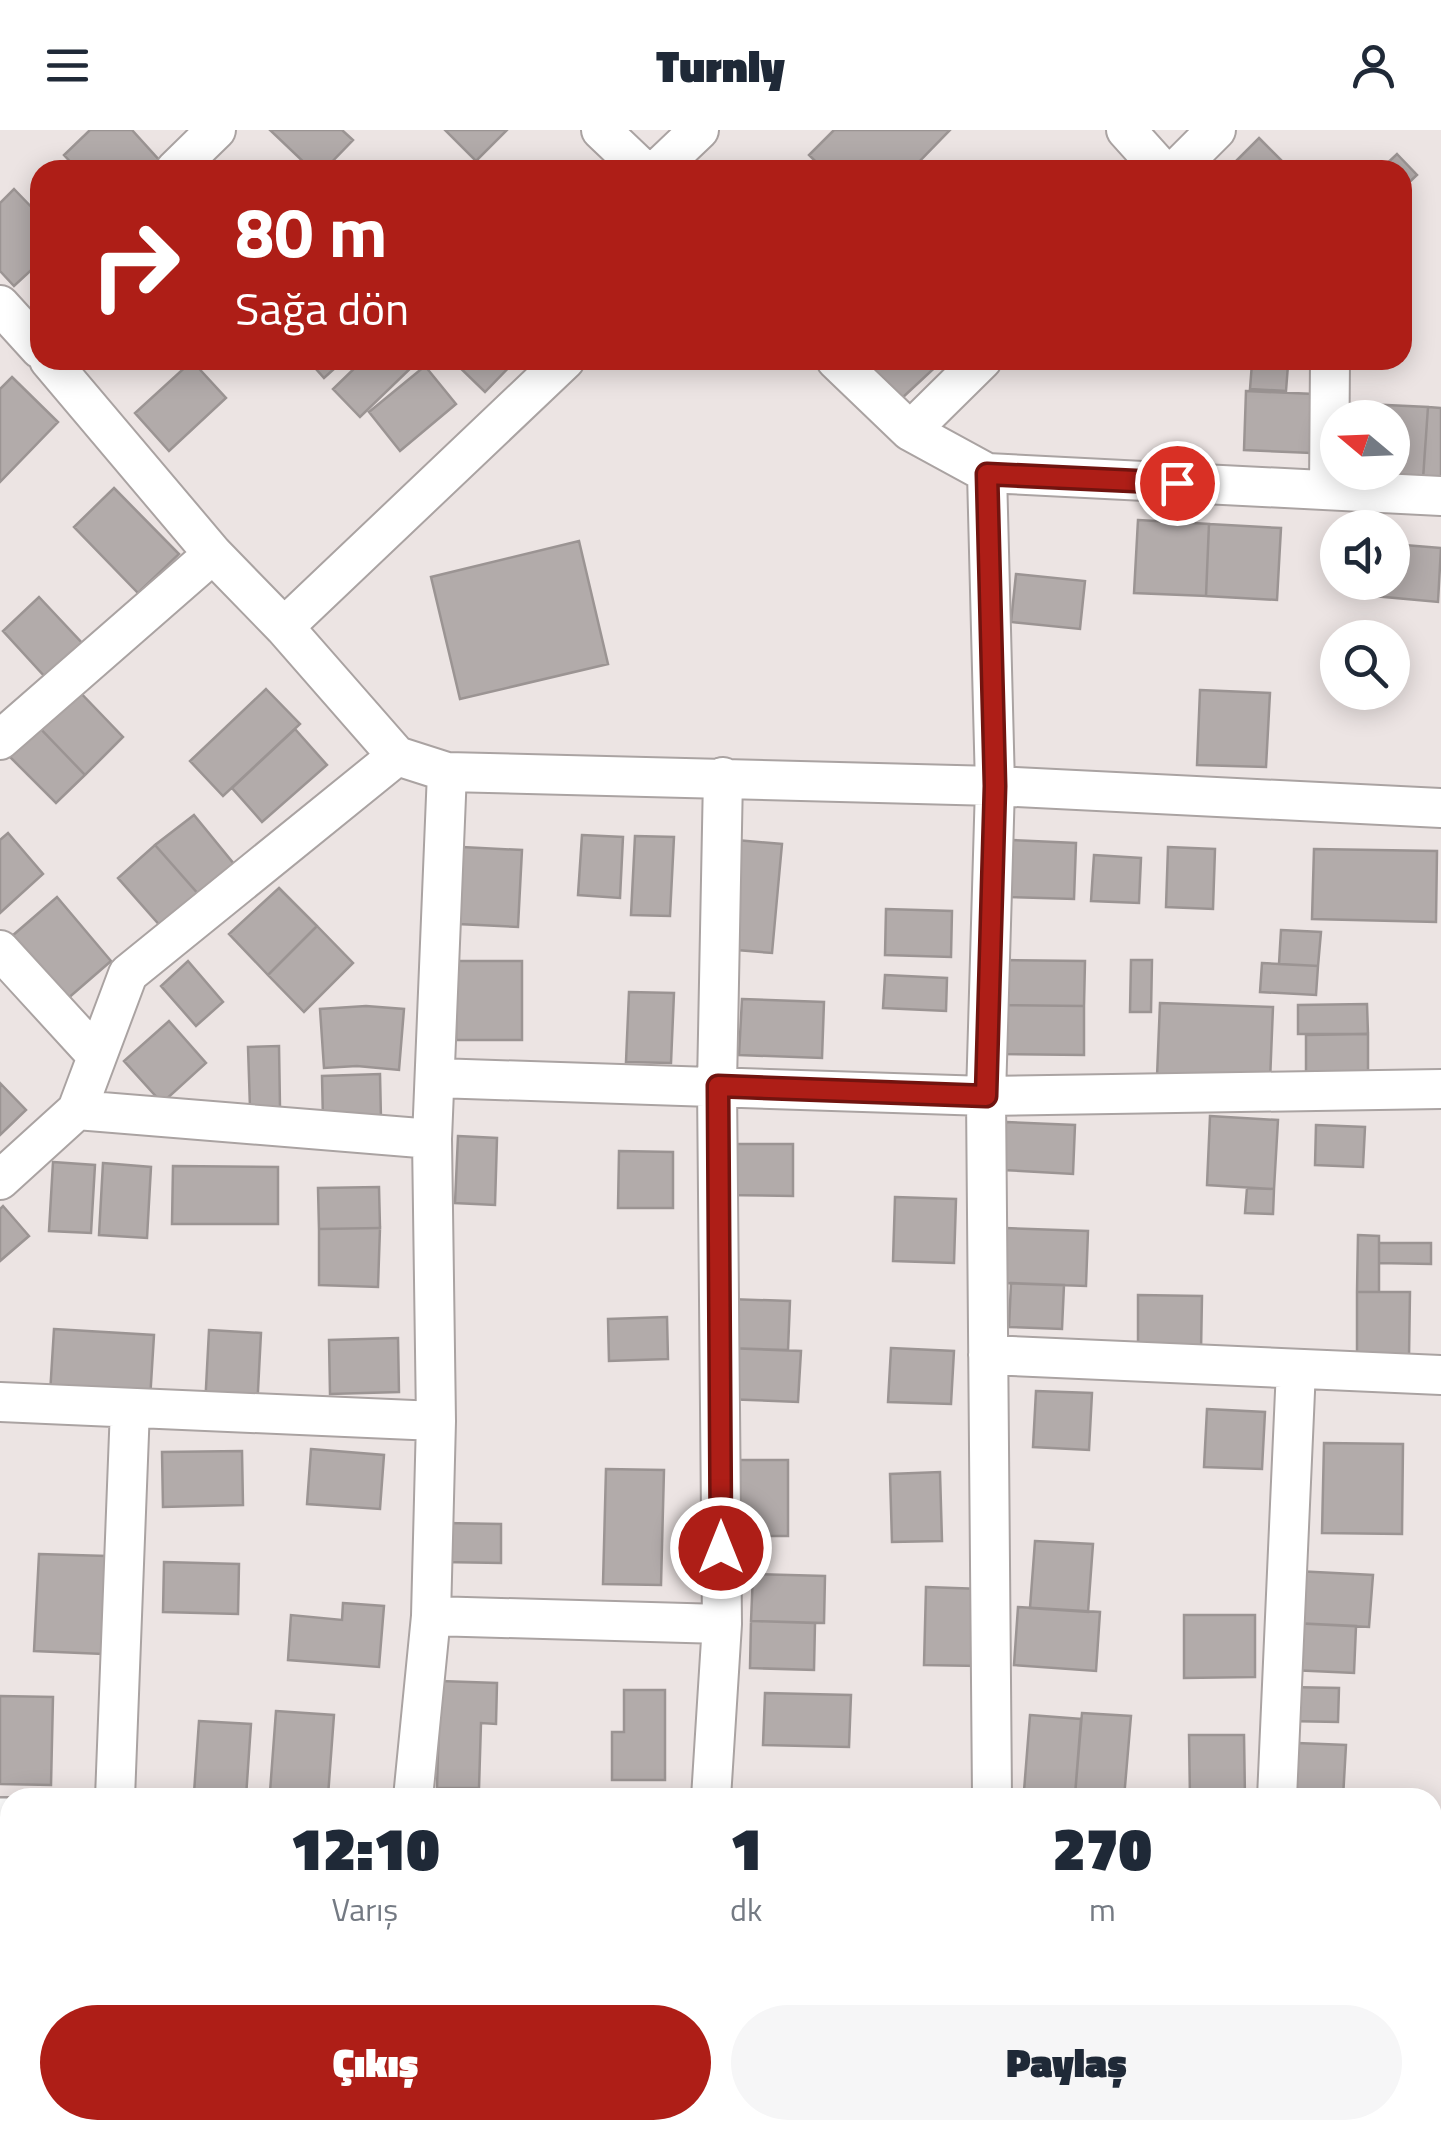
<!DOCTYPE html>
<html lang="tr">
<head>
<meta charset="utf-8">
<style>
  body { margin:0; font-family:"Titillium Web",sans-serif; background:#f6f6f7; color:#1f2937; height:100vh; display:flex; flex-direction:column; font-size:38px; white-space:nowrap }
  * { box-sizing:border-box; margin:0 }
  p { font-size:32px; color:#747a83 }
  .icon { flex:none; width:55px; height:55px; fill:none; stroke:currentColor; stroke-width:2; stroke-linecap:round; stroke-linejoin:round }
  .map { position:relative; flex:1; overflow:hidden }
  .sheet { position:absolute; left:0px; top:1658px; width:1442px; height:352px; display:flex; flex-direction:column; background:#fff; border-radius:30px 30px 0 0; box-shadow:0 5px 25px #0003 }
  .sheet>* { flex:none }
  .hud { position:absolute; left:30px; top:30px; width:1382px; height:210px; border-radius:30px; box-shadow:0 5px 25px #0003; background:#ae1e17; color:#fff; overflow:hidden }
  .needle { width:65px; rotate:289deg }
  .fabs { position:absolute; left:1320px; top:270px; display:grid; gap:20px }
  .fabs a { display:grid; place-items:center; width:90px; height:90px; border-radius:50%; background:#fff; box-shadow:0 5px 25px #0003; font-size:50px }
  .pin { position:absolute; display:grid; place-items:center; width:85px; height:85px; color:#fff; margin:-42px; border:5px solid #fff; border-radius:50%; box-shadow:0 2px 10px #0007 }
  .me { position:absolute; width:110px; margin:-55px; rotate:0deg; stroke-linejoin:round; filter:drop-shadow(0 0 8px #0008) }
  .turn { display:flex; align-items:center; gap:35px; height:210px; padding:0 40px; font-size:45px }
  .turn .icon { width:130px; height:130px; stroke-width:2.5 }
  .turn b { display:block; font-size:70px; line-height:85px }
  .eta { display:flex; justify-content:space-evenly; align-items:center; height:170px; text-align:center }
  .eta b { font-size:60px; font-weight:800; line-height:70px }
  .cta { display:flex; gap:20px; margin-top:auto; padding:20px 40px }
  .cta a { flex:1; height:115px; border-radius:60px; background:#ae1e17; color:#fff; font-size:40px; font-weight:800; line-height:115px; text-align:center }
  .cta a+a { background:#f6f6f7; color:#1f2937 }
  header { display:flex; justify-content:space-between; align-items:center; height:130px; padding:0 40px; background:#fff; font-size:45px; font-weight:800 }
  .map>svg:first-child { display:block }
</style>
</head>
<body>
<header><svg class="icon" aria-label="menu" viewBox="0 0 24 24"><path d="M4 6h16M4 12h16M4 18h16"/></svg>Turnly<svg class="icon" aria-label="person" viewBox="0 0 24 24"><circle cx="12" cy="8" r="4"/><path d="M4 21q1-7 8-7t8 7"/></svg></header>
<div class="map">
<svg width="1441" height="2009" viewBox="0 0 1441 2009">
  <rect width="100%" height="100%" fill="#ece4e3"/>
  <path fill="#e7d7d4" d="M1432,1770H1441V2009H338L341,2000H1432Z"/>
  <path fill="#b2abaa" stroke="#9b9493" stroke-width="2.5" d="M90,0H132L160,31L150,40H78L64,25Z
    M270,0H342L353,10L324,40H312Z
    M445,0H507L476,31Z
    M834,0H950L911,40H824L809,25Z
    M1259,8L1291,40H1227Z
    M1397,24L1417,45L1402,59V40H1380Z
    M14,59L40,86V132L14,156L0,141V73Z
    M308,230H344L324,248Z
    M363,230H413L416,233L360,287L333,259Z
    M452,230H516L485,262Z
    M863,230H943L900,270Z
    M192,231L226,268L169,321L135,283Z
    M1252,233L1288,235L1286,261L1250,259Z
    M425,236L456,274L400,321L369,282Z
    M12,247L58,292L0,352V259Z
    M1246,261L1314,264L1311,323L1244,320Z
    M1344,273L1428,277L1423,349L1340,342H1392V288H1343Z
    M1428,277L1441,278V350L1423,349Z
    M114,358L179,424L138,463L74,397Z
    M1138,390L1209,394L1206,466L1134,463Z
    M1209,394L1281,398L1277,470L1206,466Z
    M579,411L608,534L460,569L431,447Z
    M1392,414L1441,418L1438,472L1374,466L1375,452H1392Z
    M1016,444L1085,451L1080,499L1011,492Z
    M39,467L83,514L46,548L3,501Z
    M75,557L123,607L85,645L36,594Z
    M266,559L300,594L223,666L190,631Z
    M1200,560L1270,563L1266,637L1197,635Z
    M36,594L85,645L56,673L6,623Z
    M295,599L327,635L262,692L232,658Z
    M194,685L234,734L200,766L155,715Z
    M8,703L43,744L0,783V710Z
    M582,705L623,707L620,768L578,765Z
    M635,706L674,707L670,786L631,785Z
    M736,710L782,714L772,823L725,819Z
    M1011,710L1076,713L1074,769L1008,767Z
    M155,715L200,766L163,799L118,748Z
    M462,717L522,720L518,797L458,794Z
    M1168,717L1215,719L1213,779L1166,777Z
    M1314,719L1437,721L1436,792L1312,789Z
    M1094,725L1141,728L1139,773L1091,771Z
    M279,758L317,796L268,845L229,804Z
    M57,767L111,831L58,877L4,813Z
    M886,779L952,781L951,827L885,825Z
    M317,796L353,833L304,882L268,845Z
    M1281,800L1321,802L1318,836L1279,834Z
    M1002,830L1085,831L1084,876L1002,875Z
    M1131,830H1152L1151,882H1130Z
    M188,831L223,872L196,896L161,856Z
    M456,831H522V910H456Z
    M1262,833L1318,836L1316,865L1260,862Z
    M885,845L947,848L946,881L883,878Z
    M629,862L674,863L671,933L626,932Z
    M742,869L824,872L822,928L739,925Z
    M1160,873L1273,877L1270,951L1157,947Z
    M1367,874L1368,904H1298V875Z
    M1002,875L1084,876V925L1001,924Z
    M366,876L404,879L399,940L357,936L324,938L320,879Z
    M169,891L206,933L162,973L124,931Z
    M1368,904V950H1306V905Z
    M279,916L280,977L250,978L248,917Z
    M380,944L381,989L323,991L322,946Z
    M0,953L26,980L0,1005Z
    M1210,986L1278,990L1274,1059L1207,1055Z
    M1006,992L1075,995L1073,1044L1003,1040Z
    M1316,995L1365,997L1363,1037L1315,1035Z
    M458,1006L497,1008L495,1075L455,1073Z
    M724,1014H793V1066L723,1065Z
    M619,1021L673,1022V1078H618Z
    M53,1032L95,1035L91,1103L49,1101Z
    M103,1033L151,1037L147,1108L99,1105Z
    M173,1036L278,1037V1094H172Z
    M379,1057L380,1098L319,1099L318,1058Z
    M1247,1058L1274,1059L1273,1084L1245,1083Z
    M895,1067L956,1069L954,1133L893,1131Z
    M3,1076L29,1106L0,1131V1079Z
    M380,1098L378,1157L319,1155V1099Z
    M1005,1098L1088,1101L1086,1156L1003,1153Z
    M1358,1105L1379,1106V1162H1357Z
    M1379,1113H1431V1134L1379,1133Z
    M1011,1153L1064,1155L1062,1199L1009,1197Z
    M1357,1162H1410L1409,1227H1357Z
    M1138,1165L1202,1166L1201,1221H1138Z
    M728,1169L790,1171L788,1220L727,1218Z
    M667,1187L668,1229L609,1231L608,1189Z
    M54,1199L154,1205L150,1270L50,1264Z
    M209,1200L261,1203L257,1280L205,1277Z
    M398,1208L399,1262L330,1264L329,1210Z
    M727,1218L801,1221L798,1272L724,1269Z
    M891,1218L954,1221L951,1274L888,1272Z
    M1036,1261L1092,1263L1089,1320L1033,1317Z
    M1207,1279L1265,1282L1262,1339L1204,1337Z
    M1324,1313L1403,1314L1402,1404L1322,1403Z
    M311,1319L384,1325L380,1379L307,1374Z
    M242,1321L243,1375L163,1377L162,1322Z
    M740,1330H788V1406H740Z
    M606,1339L664,1340L661,1455L603,1454Z
    M940,1342L942,1411L892,1412L890,1344Z
    M444,1393L501,1394V1433L443,1432Z
    M1035,1411L1093,1414L1088,1482L1030,1478Z
    M39,1424L107,1426L103,1524L34,1521Z
    M164,1432L239,1434L238,1484L163,1482Z
    M1296,1441L1373,1445L1369,1497L1293,1493Z
    M753,1444L825,1446L824,1493L751,1491Z
    M926,1457L982,1459L980,1536L924,1535Z
    M343,1473L384,1476L379,1537L288,1530L291,1485L342,1490Z
    M1018,1477L1100,1482L1096,1541L1014,1535Z
    M1184,1485H1255V1547L1184,1548Z
    M751,1491L815,1493L814,1540L750,1538Z
    M1293,1493L1356,1496L1354,1543L1291,1540Z
    M440,1551L497,1553L496,1594L481,1593L479,1658H437Z
    M1288,1557L1339,1558L1338,1592L1287,1591Z
    M624,1560H665V1650H612V1602H624Z
    M765,1563L851,1565L849,1617L763,1615Z
    M0,1566L53,1567L51,1655L0,1654Z
    M276,1581L334,1585L328,1666L270,1662Z
    M1082,1583L1131,1586L1124,1668L1075,1665Z
    M1030,1585L1081,1589L1075,1665L1024,1661Z
    M199,1591L251,1594L246,1667L194,1663Z
    M1189,1605H1244L1245,1668H1190Z
    M1297,1613L1346,1615L1343,1668H1295Z
    M492,2000H591L590,2009H491Z
    M953,2000H1029L1028,2009H952Z"/>
  <g fill="none" stroke-linecap="round" stroke-linejoin="round">
    <g stroke="#aaa3a2" stroke-width="42">
      <path id="minor" d="M601,0L643,40
        M1126,0L1162,40
        M175,40L216,0
        M657,40L699,0
        M1176,40L1216,0
        M0,175L40,219
        M49,230L213,424L284,497L397,626L447,642L995,656L1441,678
        M836,230L910,301L987,343L1441,366
        M910,301L982,230
        M987,343L995,656L986,966L992,1668
        M1329,360L1330,230
        M284,497L565,230
        M0,610L213,424
        M0,820L97,926
        M436,948L986,966L1441,959
        M77,980L432,1009
        M0,1050L77,980L128,844L397,626
        M988,1225L1441,1245
        M0,1272L436,1291
        M431,1486L722,1494
        M115,1668L130,1278
        M413,1668L431,1486L436,1291L432,1009L447,642
        M711,1668L722,1494L717,955L723,647
        M1277,1668L1296,1239
        M316,2009L319,2000"/>
    </g>
    <g stroke="#aaa3a2" stroke-width="50">
      <path id="tertiary" d="M0,1691H10
        M1432,1732H1441"/>
    </g>
    <use href="#minor" stroke="#fff" stroke-width="38"/>
    <use href="#tertiary" stroke="#fff" stroke-width="45"/>
  </g>
  <g fill="none" stroke-linecap="round" stroke-linejoin="round">
    <g stroke="#71140f" stroke-width="25">
      <path id="route" d="M721,1418L718,956L986,966L995,656L987,344L1177,353"/>
    </g>
    <use href="#route" stroke="#ae1e17" stroke-width="18"/>
  </g>
</svg>
<div class="fabs">
<a><svg class="needle" viewBox="-14 -14 28 28"><path d="M0-13l5 13h-10z" fill="#e53935"/><path d="M0 13l5-13h-10z" fill="#747a83"/></svg></a>
<a><svg class="icon" aria-label="sound" viewBox="0 0 24 24"><path d="M4 9h4l5-4v14l-5-4H4zM17 9q2 3 0 6"/></svg></a>
<a><svg class="icon" aria-label="search" viewBox="0 0 24 24"><circle cx="10" cy="10" r="6"/><path d="M15 15l6 6"/></svg></a>
</div>
<div class="pin" style="left:1177px;top:353px;background:#d93025"><svg class="icon" aria-label="arrive" viewBox="0 0 24 24"><path d="M6 21V4h12l-3 4 3 4H6"/></svg></div>
<svg class="me" style="left:721px;top:1418px" viewBox="-20 -20 40 40"><circle r="17" fill="#ae1e17" stroke="#fff" stroke-width="3"/><path d="M0-11L8 9 0 5-8 9z" fill="#fff"/></svg>
<div class="hud">
<div class="turn"><svg class="icon" aria-label="right" viewBox="0 0 24 24"><path d="M7 20v-9h11M14 6l5 5-5 5"/></svg><div><b>80 m</b>Sağa dön</div></div>
</div>
<section class="sheet">
<div class="eta">
<div><b>12:10</b><p>Varış</p></div>
<div><b>1</b><p>dk</p></div>
<div><b>270</b><p>m</p></div>
</div>
<div class="cta"><a>Çıkış</a><a>Paylaş</a></div>
</section>
</div>
</body>
</html>
